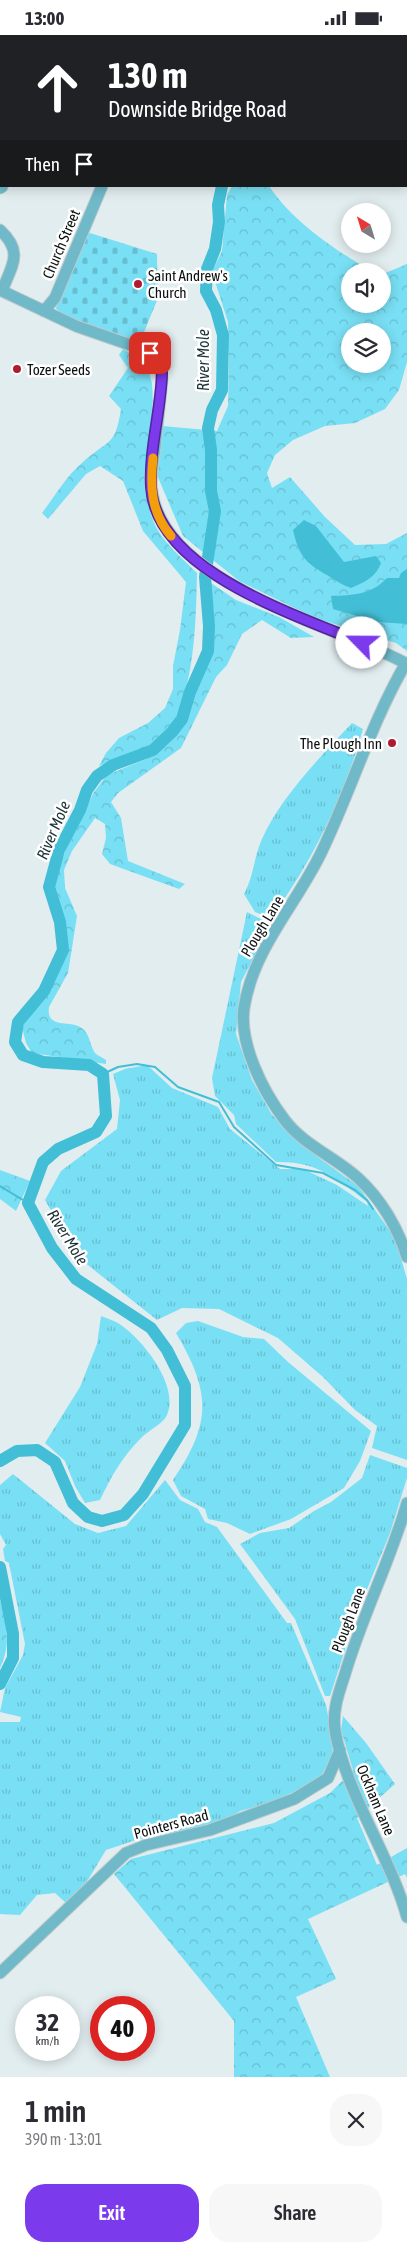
<!DOCTYPE html>
<html lang="en">
<head>
<meta charset="utf-8">
<style>
  body { margin:0; font-family:"Asap Condensed",sans-serif; background:#f7f7f7; color:#2b2b33; height:100vh; display:flex; flex-direction:column; font-size:19px; white-space:nowrap }
  * { box-sizing:border-box; margin:0 }
  p { font-size:16px; color:#7c7c81 }
  .icon { flex:none; width:28px; height:28px; fill:none; stroke:currentColor; stroke-width:2; stroke-linecap:round; stroke-linejoin:round }
  .map { position:relative; height:2042px; overflow:hidden }
  .details { display:flex; flex-direction:column; background:#fff; flex:1 }
  .details>* { flex:none }
  .guide { position:absolute; left:0px; top:0px; width:408px; height:152px; box-shadow:0 2px 12px #0003; background:#202124; color:#fff; overflow:hidden }
  .needle { width:32px; rotate:322deg }
  .controls { position:absolute; left:341px; top:168px; display:grid; gap:10px }
  .controls a { display:grid; place-items:center; width:50px; height:50px; border-radius:50%; background:#fff; box-shadow:0 2px 12px #0003; font-size:25px }
  .speed { position:absolute; left:15px; top:1961px; display:flex; gap:10px; font-size:25px; font-weight:700; text-align:center }
  .speed>* { display:grid; place-content:center; width:65px; height:65px; border-radius:50%; background:#fff; box-shadow:0 2px 12px #0003; line-height:1 }
  .speed small { font-size:12px; font-weight:400 }
  .speed .limit { border:8px solid #d22; background:#fff; color:#111 }
  .pin { position:absolute; display:grid; place-items:center; width:42px; height:42px; color:#fff; margin:-21px; border-radius:10px; box-shadow:0 2px 8px #0006 }
  .me { position:absolute; width:55px; margin:-28px; rotate:293deg; stroke-linejoin:round; filter:drop-shadow(0 0 4px #0008) }
  .turn { display:flex; align-items:center; gap:18px; height:105px; padding:0 25px; font-size:22px }
  .turn .icon { width:65px; height:65px; stroke-width:2.5 }
  .turn b { display:block; font-size:35px; line-height:42px }
  .then { display:flex; align-items:center; height:48px; padding:0 25px; background:#0003; gap:10px; font-size:19px }
  .round { display:grid; place-items:center; flex:none; width:52px; height:52px; border-radius:20px; background:#f7f7f7 }
  .summary { display:flex; align-items:center; justify-content:space-between; height:85px; padding:0 25px }
  h1 { font-size:30px; font-weight:600; line-height:38px }
  .cta { display:flex; gap:10px; margin-top:auto; padding:10px 25px }
  .cta a { flex:1; height:58px; border-radius:20px; background:#7c3aed; color:#fff; font-size:20px; font-weight:600; line-height:58px; text-align:center }
  .cta a+a { background:#f7f7f7; color:#2b2b33 }
  .status { display:flex; justify-content:space-between; align-items:center; height:35px; padding:0 25px; background:#fff; direction:ltr }
  .status svg { height:14px; fill:currentColor }
  .map>svg:first-child { display:block }
</style>
</head>
<body>
<div class="status"><b>13:00</b><svg viewBox="0 0 49 12"><path d="M0 12V9h3v3zM5 12V6h3v6zM10 12V3h3v9zM15 12V0h3v12zM26 1h20v11H26zM47 4h2v5h-2z"/></svg></div>
<div class="map">
<svg width="407" height="2042" viewBox="0 0 407 2042">
  <defs>
    <pattern id="grass-tufts" width="24" height="20" patternUnits="userSpaceOnUse" patternTransform="scale(1.25)"><rect width="24" height="20" fill="#79dff4"/><path d="M3 7l-1-3M5 7V3M7 7l1-3M15 17l-1-3M17 17v-4M19 17l1-3" fill="none" stroke="#67bed0"/></pattern>
    <pattern id="forest-crowns" width="20" height="18" patternUnits="userSpaceOnUse" patternTransform="scale(1.25)"><rect width="20" height="18" fill="#79dff4"/><path d="M2 6a3 3 0 1 1 6 0M12 15a3 3 0 1 1 6 0" fill="none" stroke="#67bed0"/></pattern>
    <pattern id="cemetery-stones" width="16" height="16" patternUnits="userSpaceOnUse" patternTransform="scale(1.25)"><rect width="16" height="16" fill="#79dff4"/><path d="M2 7V4a2 2 0 0 1 4 0v3zM10 15v-3a2 2 0 0 1 4 0v3z" fill="#67bed0"/></pattern>
  </defs>
  <rect width="100%" height="100%" fill="#e2edf0"/>
  <path fill="url(#grass-tufts)" d="M352,688L363,694C346,756 310,833 270,883L255,877L244,859C254,841 254,821 262,804C280,763 322,720 352,688Z
    M247,877L271,889L241,947L236,999L252,1045L272,1080L319,1123L358,1151L395,1203L407,1244V1425L372,1413L377,1391L355,1375L323,1342L278,1303L219,1274L182,1273L157,1285L84,1227L61,1193L45,1165L61,1136L117,1094L120,1065L113,1039L125,1034L147,1030L172,1053L218,1072L230,1094L280,1134H303L337,1150L368,1171L367,1167C336,1143 317,1126 276,1127L236,1089L234,1080L215,1061L212,1043Z
    M101,1281C106,1283 113,1285 118,1288C142,1303 180,1351 167,1380C163,1389 149,1395 142,1402C122,1422 112,1440 100,1465L85,1468L75,1451L65,1426L45,1408L80,1352L97,1309Z
    M198,1286L243,1302L264,1304L288,1327L371,1396L360,1426L344,1453L291,1484L250,1499L227,1488L208,1484L205,1474L181,1461L173,1445C212,1388 211,1357 176,1298L186,1288Z
    M370,1420L407,1433V1443L390,1498L356,1581L330,1661H325L295,1584L240,1509L260,1498L289,1493L314,1476L331,1467L362,1443Z
    M13,1439L75,1489L98,1498L126,1491L165,1445L180,1465L198,1474L205,1487L217,1492L287,1588H291L326,1670L330,1691L333,1718L322,1740L309,1750L267,1769L240,1776L228,1784L188,1798L139,1804L106,1815L86,1848L66,1868L55,1858L37,1860L20,1880L0,1879V1687H20L21,1682L0,1677L5,1653L23,1620L25,1609L9,1528L5,1526L3,1514L6,1510L0,1499V1450Z"/>
  <path fill="url(#forest-crowns)" fill-rule="evenodd" d="M232,151H269C293,187 334,214 371,236H350V269H382L383,239L407,229V327L399,355L385,374L355,388L325,391L293,405L275,420L267,438L272,453L290,442L325,482L355,510L386,509L407,498V616L396,608L315,583L239,546L183,501L157,440L163,391L217,396L228,371L229,322L228,287L212,237L222,216L227,160ZM350,296H382V329H350Z
    M123,314L145,327C147,334 151,341 152,349C157,399 133,443 156,492C165,509 183,524 197,538C196,583 196,690 149,713C134,721 115,724 99,731L106,718L119,703L148,688L165,673L173,654V631L180,595L186,547L143,496L123,446L100,431L86,439L48,484L42,478C55,461 67,440 83,427C108,404 115,413 121,374L109,361L128,333L119,320Z
    M208,546L236,565L279,582L314,602L291,603L262,585L242,599L227,630L216,642L181,713L118,758L111,767L121,783L128,826L185,849L179,854L110,829L102,819L106,803L105,789L95,783L72,816L64,835L65,853L77,881L68,938L49,972C46,994 68,985 80,992C91,998 89,1011 96,1019C99,1021 103,1023 106,1025V1029L32,1018L26,1008L22,992L66,922L65,889L54,854L58,835L68,809L94,757L107,740L146,724L167,707L185,687L193,661L213,614L214,577Z
    M0,1135L30,1146L16,1176L0,1164Z
    M0,1564C6,1591 12,1607 0,1633Z
    M343,1681L366,1708L395,1749L357,1783L377,1830L407,1813V1843L405,1839L308,1884L336,1944L296,1962L330,2042H234V1986L114,1839L131,1824L274,1788L330,1758L353,1735L341,1695Z"/>
  <path fill="url(#cemetery-stones)" d="M90,198L157,219L158,263L140,307C118,300 68,291 56,273L86,200Z"/>
  <path fill="#42bed6" d="M304,485L316,491L344,527L376,521L381,528C376,542 365,547 351,553C342,550 335,545 327,540C304,527 299,520 293,495Z
    M407,534V589L378,587L333,574L331,561C354,560 371,560 387,543H399L401,538Z"/>
  <g fill="none" stroke-linecap="round" stroke-linejoin="round">
    <path stroke="#42bed6" stroke-width="2" d="M103,1039L118,1032L137,1029L155,1032L178,1052L219,1067L234,1092L276,1130L323,1138L355,1155L367,1165L373,1174
      M0,1151L28,1168"/>
    <path stroke="#42bed6" stroke-width="12" d="M291,1L292,0
      M0,1426L17,1416L37,1415L55,1427L73,1468L88,1482L102,1486L124,1480L143,1459L185,1390V1351L167,1315L151,1293L76,1244L52,1213L28,1168L43,1127L58,1114L96,1097L106,1081L103,1039L89,1030L43,1027L23,1020L15,1007L18,987L44,956L63,915L60,887L49,852L59,815L80,775L87,755L97,741L113,730L153,715L172,697L182,684L190,657L208,616L209,591L205,542L215,476L211,456V415L208,393L212,375L222,355L223,300L216,275L206,256L207,234L215,214L219,187L218,170L222,151
      M0,1532L13,1599V1623L0,1649"/>
    <g stroke="#c0cacc" stroke-width="13">
      <path id="minor" d="M0,68H1
        M0,153L2,152
        M0,195C24,217 12,230 2,256
        M0,255L76,291L145,315L160,328L162,344C160,367 157,390 155,412C153,427 149,443 152,458C167,551 334,589 407,629
        M44,276L55,263L102,151
        M406,628C371,688 351,756 321,818C296,870 253,914 244,973C239,1009 263,1056 284,1084C303,1110 335,1122 358,1143C381,1164 398,1193 407,1222
        M407,1468C390,1527 362,1581 345,1639C339,1657 332,1676 335,1695C345,1757 390,1820 407,1882
        M0,1938L126,1818L146,1810L210,1795L294,1764L328,1743L340,1715"/>
    </g>
    <g stroke="#c0cacc" stroke-width="16">
      <path id="major" d="M21,0L23,1
        M253,1L254,0"/>
    </g>
    <use href="#minor" stroke="#6fb9c9" stroke-width="11"/>
    <use href="#major" stroke="#288496" stroke-width="14"/>
  </g>
  <g fill="none" stroke-linecap="round" stroke-linejoin="round">
    <g stroke="#51269a" stroke-width="12">
      <path id="route" d="M150,318L160,328L162,338C161,375 149,414 151,452C156,536 297,580 362,608"/>
    </g>
    <use href="#route" stroke="#7c3aed" stroke-width="9"/>
    <path stroke="#f59e0b" stroke-width="9" d="M153,423C150,451 151,478 171,501"/>
  </g>
  <g fill="#af1c2f" stroke="#fff" stroke-width="2">
    <circle cx="138" cy="249" r="5"/>
    <circle cx="17" cy="334" r="5"/>
    <circle cx="392" cy="708" r="5"/>
  </g>
  <g text-anchor="middle" dominant-baseline="central" stroke-width="5" stroke-linejoin="round" paint-order="stroke">
    <g font-size="15" fill="#0c1011" stroke="#fff">
      <text transform="translate(61 209) rotate(-67)">Church Street</text>
      <text transform="translate(262 891) rotate(-59)">Plough Lane</text>
      <text transform="translate(348 1585) rotate(-69)">Plough Lane</text>
      <text transform="translate(376 1765) rotate(67)">Ockham Lane</text>
      <text transform="translate(171 1789) rotate(-15)">Pointers Road</text>
    </g>
    <g font-size="15" fill="#0c1011" stroke="#fff" text-anchor="start">
      <text x="148" y="240">Saint Andrew's<tspan x="148" dy="17">Church</tspan></text>
      <text x="27" y="334">Tozer Seeds</text>
      <text x="382" y="708" text-anchor="end">The Plough Inn</text>
    </g>
    <g font-size="16" font-style="italic" fill="#1d3236" stroke="#fff">
      <text transform="translate(203 325) rotate(-90)">River Mole</text>
      <text transform="translate(53 795) rotate(-67)">River Mole</text>
      <text transform="translate(68 1202) rotate(58)">River Mole</text>
    </g>
  </g>
</svg>
<div class="controls">
<a><svg class="needle" viewBox="-14 -14 28 28"><path d="M0-13l5 13h-10z" fill="#e53935"/><path d="M0 13l5-13h-10z" fill="#7c7c81"/></svg></a>
<a><svg class="icon" aria-label="sound" viewBox="0 0 24 24"><path d="M4 9h4l5-4v14l-5-4H4zM17 9q2 3 0 6"/></svg></a>
<a><svg class="icon" aria-label="layers" viewBox="0 0 24 24"><path d="M12 4l9 5-9 5-9-5zM3 14l9 5 9-5"/></svg></a>
</div>
<div class="speed"><div>32<small>km/h</small></div><div class="limit">40</div></div>
<div class="pin" style="left:150px;top:318px;background:#d93025"><svg class="icon" aria-label="arrive" viewBox="0 0 24 24"><path d="M6 21V4h12l-3 4 3 4H6"/></svg></div>
<svg class="me" style="left:362px;top:608px" viewBox="-20 -20 40 40"><circle r="19" fill="#fff"/><path d="M0-13L10 11 0 6-10 11z" fill="#7c3aed"/></svg>
<div class="guide">
<div class="turn"><svg class="icon" aria-label="ahead" viewBox="0 0 24 24"><path d="M12 20V5M6 11l6-6 6 6"/></svg><div><b>130 m</b>Downside Bridge Road</div></div>
<div class="then">Then<svg class="icon" aria-label="arrive" viewBox="0 0 24 24"><path d="M6 21V4h12l-3 4 3 4H6"/></svg></div>
</div>
</div>
<section class="details">
<div class="summary"><div><h1>1 min</h1><p>390 m · 13:01</p></div><a class="round"><svg class="icon" aria-label="close" viewBox="0 0 24 24"><path d="M6 6l12 12M18 6L6 18"/></svg></a></div>
<div class="cta"><a>Exit</a><a>Share</a></div>
</section>
</body>
</html>
